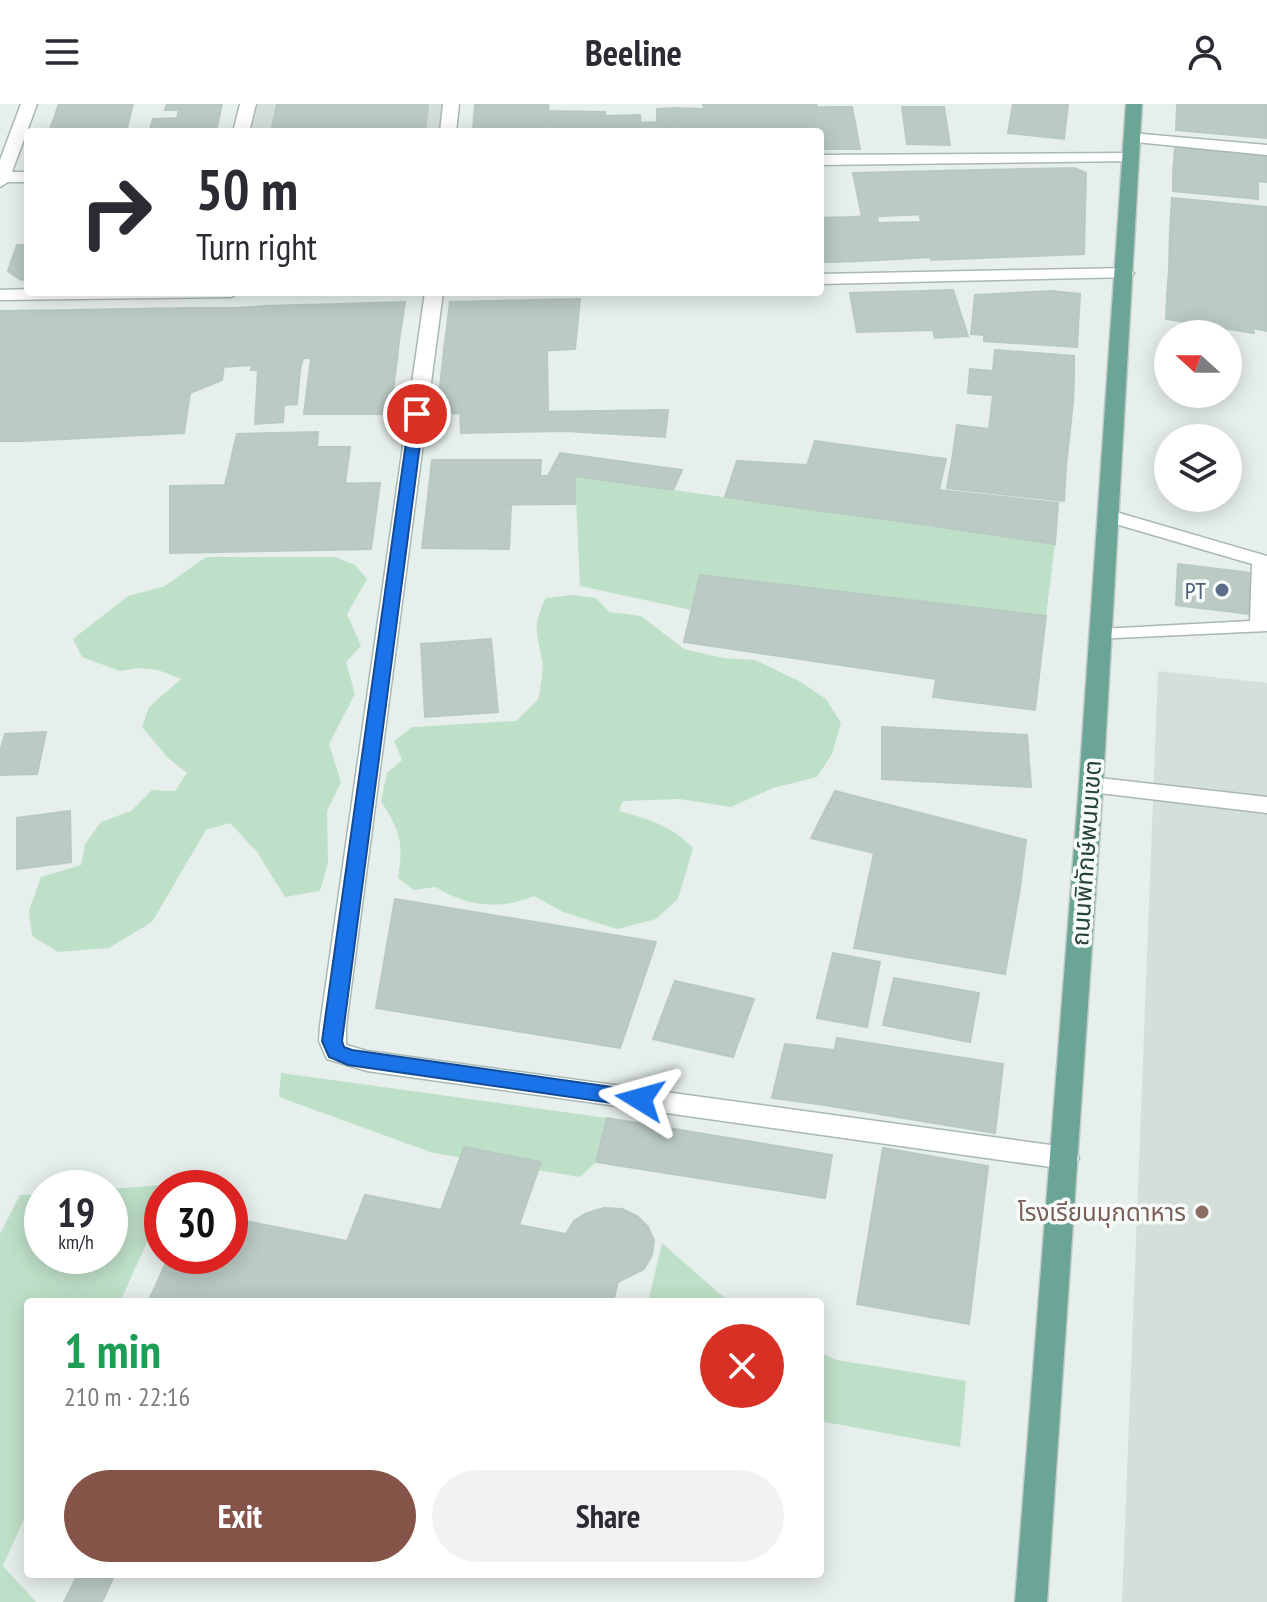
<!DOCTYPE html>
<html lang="en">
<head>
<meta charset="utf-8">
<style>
  body { margin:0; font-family:"PT Sans Narrow","Noto Sans Thai",sans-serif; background:#f2f2f3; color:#2b2b33; height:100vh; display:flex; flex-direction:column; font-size:30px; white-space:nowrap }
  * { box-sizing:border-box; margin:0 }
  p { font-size:26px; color:#7c7c81 }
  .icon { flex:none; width:44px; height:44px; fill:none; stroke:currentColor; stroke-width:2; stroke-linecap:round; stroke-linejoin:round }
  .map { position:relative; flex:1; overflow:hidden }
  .drawer { position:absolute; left:24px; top:1194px; width:800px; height:280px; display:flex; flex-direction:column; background:#fff; border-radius:8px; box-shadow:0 4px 20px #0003 }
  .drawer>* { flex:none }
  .hud { position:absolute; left:24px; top:24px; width:800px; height:168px; border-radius:8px; box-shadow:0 4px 20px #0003; background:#fff; color:#2b2b33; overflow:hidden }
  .needle { width:52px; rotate:291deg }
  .fabs { position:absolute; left:1154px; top:216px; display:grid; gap:16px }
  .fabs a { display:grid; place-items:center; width:88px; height:88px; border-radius:50%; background:#fff; box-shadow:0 4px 20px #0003; font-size:40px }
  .speed { position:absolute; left:24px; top:1066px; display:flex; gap:16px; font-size:40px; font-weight:700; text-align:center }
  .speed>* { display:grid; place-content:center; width:104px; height:104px; border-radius:50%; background:#fff; box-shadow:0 4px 20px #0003; line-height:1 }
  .speed small { font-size:20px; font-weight:400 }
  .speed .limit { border:12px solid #d22; background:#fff; color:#111 }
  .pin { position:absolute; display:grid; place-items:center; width:68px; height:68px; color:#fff; margin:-34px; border:4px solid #fff; border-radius:50%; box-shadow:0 2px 8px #0007 }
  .me { position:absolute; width:88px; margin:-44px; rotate:278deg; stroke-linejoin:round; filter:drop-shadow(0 0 6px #0008) }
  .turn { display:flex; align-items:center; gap:28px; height:168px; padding:0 40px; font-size:36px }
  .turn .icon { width:104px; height:104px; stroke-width:2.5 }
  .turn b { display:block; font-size:56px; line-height:68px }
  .round { display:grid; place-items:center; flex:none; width:84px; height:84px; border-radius:42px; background:#f2f2f3 }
  .summary { display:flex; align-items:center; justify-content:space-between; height:136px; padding:0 40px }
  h1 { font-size:48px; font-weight:800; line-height:60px; color:#1e9e55 }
  .action { display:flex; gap:16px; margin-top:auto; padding:16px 40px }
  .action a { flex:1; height:92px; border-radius:48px; background:#855347; color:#fff; font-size:32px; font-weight:800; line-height:92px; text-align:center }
  .action a+a { background:#f2f2f3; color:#2b2b33 }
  header { display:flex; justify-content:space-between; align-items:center; height:104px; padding:0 40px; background:#fff; font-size:36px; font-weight:800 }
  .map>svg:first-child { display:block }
</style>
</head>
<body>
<header><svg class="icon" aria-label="menu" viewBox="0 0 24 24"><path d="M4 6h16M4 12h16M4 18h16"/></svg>Beeline<svg class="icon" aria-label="person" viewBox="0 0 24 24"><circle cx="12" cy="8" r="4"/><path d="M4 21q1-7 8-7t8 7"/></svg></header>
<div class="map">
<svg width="1267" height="1498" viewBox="0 0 1267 1498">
  <rect width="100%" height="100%" fill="#e6efeb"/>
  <path fill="#d4dfda" d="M256,0H444L442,28H249Z
    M1158,567L1267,579V1498H1122Z"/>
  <path fill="#bfe0c8" d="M575,372L1055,440L1046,512L700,471L691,506L580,482Z
    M206,453H335L355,461L367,475L347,510L361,542L346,558L355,590L329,640L341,678L327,707L328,759L320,787L285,793L257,748L230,719L206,726L152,818L109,844L58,848L32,832L29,807L41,773L81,761L85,740L101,718L131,707L152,686L175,687L187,669L168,654L142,623L149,603L181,575L158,566L139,564L120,567L82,553L73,535L128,492L165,482Z
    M572,491L596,494L609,508L641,512L684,545L723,554L755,556L799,577L826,595L841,619L832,650L817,673L773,684L731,703L679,695L623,697L619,707C648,715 671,721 693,744L678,795L656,815L617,825L563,808L534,792C501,806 467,803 436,783L414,786L398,774C404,738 400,728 381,697L387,669L402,656L394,637L412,623L516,617L538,596C540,584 544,569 542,557C537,529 532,521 546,494Z
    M281,969L607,1014L596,1058L580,1073L433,1049L279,993Z
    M173,1080L171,1084H162V1105L120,1198H28V1406L3,1462L36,1498H0V1130L20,1091L42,1090V1152H110V1085Z
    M662,1139L729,1198H648Z
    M820,1249L837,1256L966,1277L960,1343L820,1317Z"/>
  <path fill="#bbcac4" stroke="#b8c9c2" stroke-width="2" d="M59,0H133L126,28H49Z
    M167,0H222L221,4L165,6Z
    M277,0H428L425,28H271Z
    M475,0H548L550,28H473Z
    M703,0H816L817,3L704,5Z
    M1013,0H1068L1064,35L1008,29Z
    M1177,0H1267V11L1177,4Z
    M829,3L836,45H820V28H802L799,4Z
    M829,3H852L860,45H836Z
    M902,3H944L950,41L907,40Z
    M221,4L216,28H149L153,15L177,14L179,5Z
    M674,4L704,5L705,28H679Z
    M674,4L679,28H641L640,19L657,18V5Z
    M759,4H799L802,28H762Z
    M759,4L762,28H705L704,5Z
    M1177,4L1267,11V34L1176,26Z
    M548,7L605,8V12L640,11L641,28H550Z
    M1175,44L1267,52V78L1173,70Z
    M1074,64L1086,69L1085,107H990L979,66Z
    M979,66L990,107L862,113L853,69Z
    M1173,70L1258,77V95L1173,87Z
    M1172,94L1267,103V143L1170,127Z
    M990,107H1085L1084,150L983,154L968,108Z
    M968,108L983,154L931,156L919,110Z
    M820,110H821L832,158H820Z
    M877,112L878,119L921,118L931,153L863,157L850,113Z
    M850,113L863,157L832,158L821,114Z
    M1170,127L1267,143V183L1169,165Z
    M17,141H28V175L21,176L8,167Z
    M1169,165L1267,183V209L1167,193Z
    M953,186L968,232L935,234L921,187Z
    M921,187L933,226L857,228L850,189Z
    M1051,187L1080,190L1077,243L984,237V231L971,230L975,191Z
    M1167,193L1267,209V227L1253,224L1254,229L1166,215Z
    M580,195L575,245L533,247L530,196Z
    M530,196L533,244L444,246L450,198Z
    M405,198L399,237L328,239L335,200Z
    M335,200L328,239L347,238L345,253L303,254L300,265L251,266L263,202Z
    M263,202L252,261L223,263L235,204Z
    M183,204H235L225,252L170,253Z
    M183,204L162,282L44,285L71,206Z
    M71,206L44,285L0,286V207Z
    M399,237L397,255L344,256L347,238Z
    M533,244V247L547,246L548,307L437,310L444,246Z
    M995,246L1074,252V274L993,267Z
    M225,252L222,276L190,289L184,329L25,337L44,285L162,282L170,253Z
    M345,253L344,256L397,255L390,310H304L311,254Z
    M300,265L297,300L284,301L283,318L255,320L258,266Z
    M970,265L1074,274L1073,298L968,289Z
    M44,285L25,337H0V286Z
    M993,291L1073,298L1066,362L953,350L957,321L989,325Z
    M668,306L665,333L565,327L461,329L460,309Z
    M318,328L317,343H350L345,380L225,381L237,330Z
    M815,337L946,355L937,395L802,377Z
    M560,349L682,366L673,386L575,372H548Z
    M953,350L1066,362L1064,397L947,384Z
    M432,356H541L540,372H575V400L427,401Z
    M737,357L807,361L793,403L725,393Z
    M802,377L937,395L933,422L793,403Z
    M380,379L371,445L170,449V382Z
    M939,386L1058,399L1055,440L933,422Z
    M427,401H511L509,445L422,444Z
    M1178,460L1267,471V512L1176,501Z
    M700,471L1046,512L1035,606L933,593L936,575L684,538Z
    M491,535L498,608L425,613L421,540Z
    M882,623L1027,631L1031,683L882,675Z
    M46,628L37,670L0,671V648L5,630Z
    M835,687L1026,736L1020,784L811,734Z
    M70,707L71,758L17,765V714Z
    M874,749L1020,784L1005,870L854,844Z
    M395,795L656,838L620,944L376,904Z
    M833,849L880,858L867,923L817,914Z
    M894,874L979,889L970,938L883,921Z
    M675,877L754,895L733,953L653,935Z
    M837,934L1003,960L995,1029L824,1001Z
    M785,940L834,946L824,1001L772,994Z
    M607,1014L832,1051L825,1094L596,1058Z
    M464,1043L541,1058L519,1121L566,1130L574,1117L587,1109L604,1104L622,1105L637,1112L648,1123L654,1137L652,1151L644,1165L618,1178L613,1198H229L155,1183L169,1152H230V1114L347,1137L365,1091L441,1106Z
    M883,1044L988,1062L969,1220L857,1200Z
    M155,1183L229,1198H148Z
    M78,1470H115L102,1498H64Z"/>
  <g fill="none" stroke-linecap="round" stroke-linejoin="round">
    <g stroke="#a8b8b2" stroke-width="3">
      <path id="service" d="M1109,406L1267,452V527L1094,535L1091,531L1094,527L1101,525L1250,517L1252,460L1102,416L1100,412Z"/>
    </g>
    <g stroke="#a8b8b2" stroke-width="3">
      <path id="minor" d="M21,0H37L12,68H28V78H8L0,83V56Z
        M240,0H256L249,28H233Z
        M443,0H459L456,28H440Z
        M1131,29L1267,41V51L1125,37V31Z
        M1130,49L1136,51V57L820,61V51Z
        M1125,164L1134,169L1131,173L820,180V170Z
        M28,185V188H240L231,193L0,196V186Z
        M425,188H443L346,922V941L367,947L1065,1043L1075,1046L1079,1054L1075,1062L1065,1065L367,967L327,955L319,937L320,922Z
        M1091,673L1267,693V709L1083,687L1079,681L1083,675Z"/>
    </g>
    <g stroke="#c2cac8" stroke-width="3">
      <path id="primary" d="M1126,0H1142L1103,681L1047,1498H1015L1079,681Z"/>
    </g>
    <use href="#service" fill="#fff" fill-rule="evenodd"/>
    <use href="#minor" fill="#fff" fill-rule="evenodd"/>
    <use href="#primary" fill="#6aa596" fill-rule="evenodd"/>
  </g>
  <path fill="#1a73e8" stroke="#114b97" stroke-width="2" d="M417,306L424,310L342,937L344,943L352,946L640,987L647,989L650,995L647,1000L640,1003L348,961L329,953L322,937L410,310Z"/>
  <circle fill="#5c6f8a" stroke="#f7fbf9" stroke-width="3" cx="1222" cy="486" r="8"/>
  <circle fill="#8d6e63" stroke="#f7fbf9" stroke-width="3" cx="1202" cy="1108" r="8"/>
  <g text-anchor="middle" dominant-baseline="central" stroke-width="7" stroke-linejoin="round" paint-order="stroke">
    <g font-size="24" fill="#4e5e75" stroke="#f7fbf9" text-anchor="end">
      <text x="1206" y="486">PT</text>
    </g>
    <g font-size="24" fill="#24423a" stroke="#f7fbf9">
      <text transform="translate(1086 749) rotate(-86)">ถนนพิทักษ์พนมเขต</text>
    </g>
    <g font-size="24" fill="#785e54" stroke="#f7fbf9" text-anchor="end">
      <text x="1186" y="1108">โรงเรียนมุกดาหาร</text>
    </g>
  </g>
</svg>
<div class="fabs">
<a><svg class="needle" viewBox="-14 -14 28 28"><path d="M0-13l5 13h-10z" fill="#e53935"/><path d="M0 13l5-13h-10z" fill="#7c7c81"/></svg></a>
<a><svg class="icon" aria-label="layers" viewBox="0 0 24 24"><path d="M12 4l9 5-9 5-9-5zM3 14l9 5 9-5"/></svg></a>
</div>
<div class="speed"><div>19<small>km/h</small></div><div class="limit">30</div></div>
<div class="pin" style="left:417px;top:310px;background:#d93025"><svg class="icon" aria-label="arrive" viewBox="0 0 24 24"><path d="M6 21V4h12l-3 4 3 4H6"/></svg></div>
<svg class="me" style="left:640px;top:995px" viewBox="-20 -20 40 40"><path d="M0-17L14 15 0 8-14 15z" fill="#1a73e8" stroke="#fff" stroke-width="4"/></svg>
<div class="hud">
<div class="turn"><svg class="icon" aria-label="right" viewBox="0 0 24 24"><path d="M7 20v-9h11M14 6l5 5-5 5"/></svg><div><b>50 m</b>Turn right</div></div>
</div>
<section class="drawer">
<div class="summary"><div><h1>1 min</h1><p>210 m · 22:16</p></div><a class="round" style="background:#d93025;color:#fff"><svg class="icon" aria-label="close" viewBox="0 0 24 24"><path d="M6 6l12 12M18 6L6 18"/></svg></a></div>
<div class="action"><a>Exit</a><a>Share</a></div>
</section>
</div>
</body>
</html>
